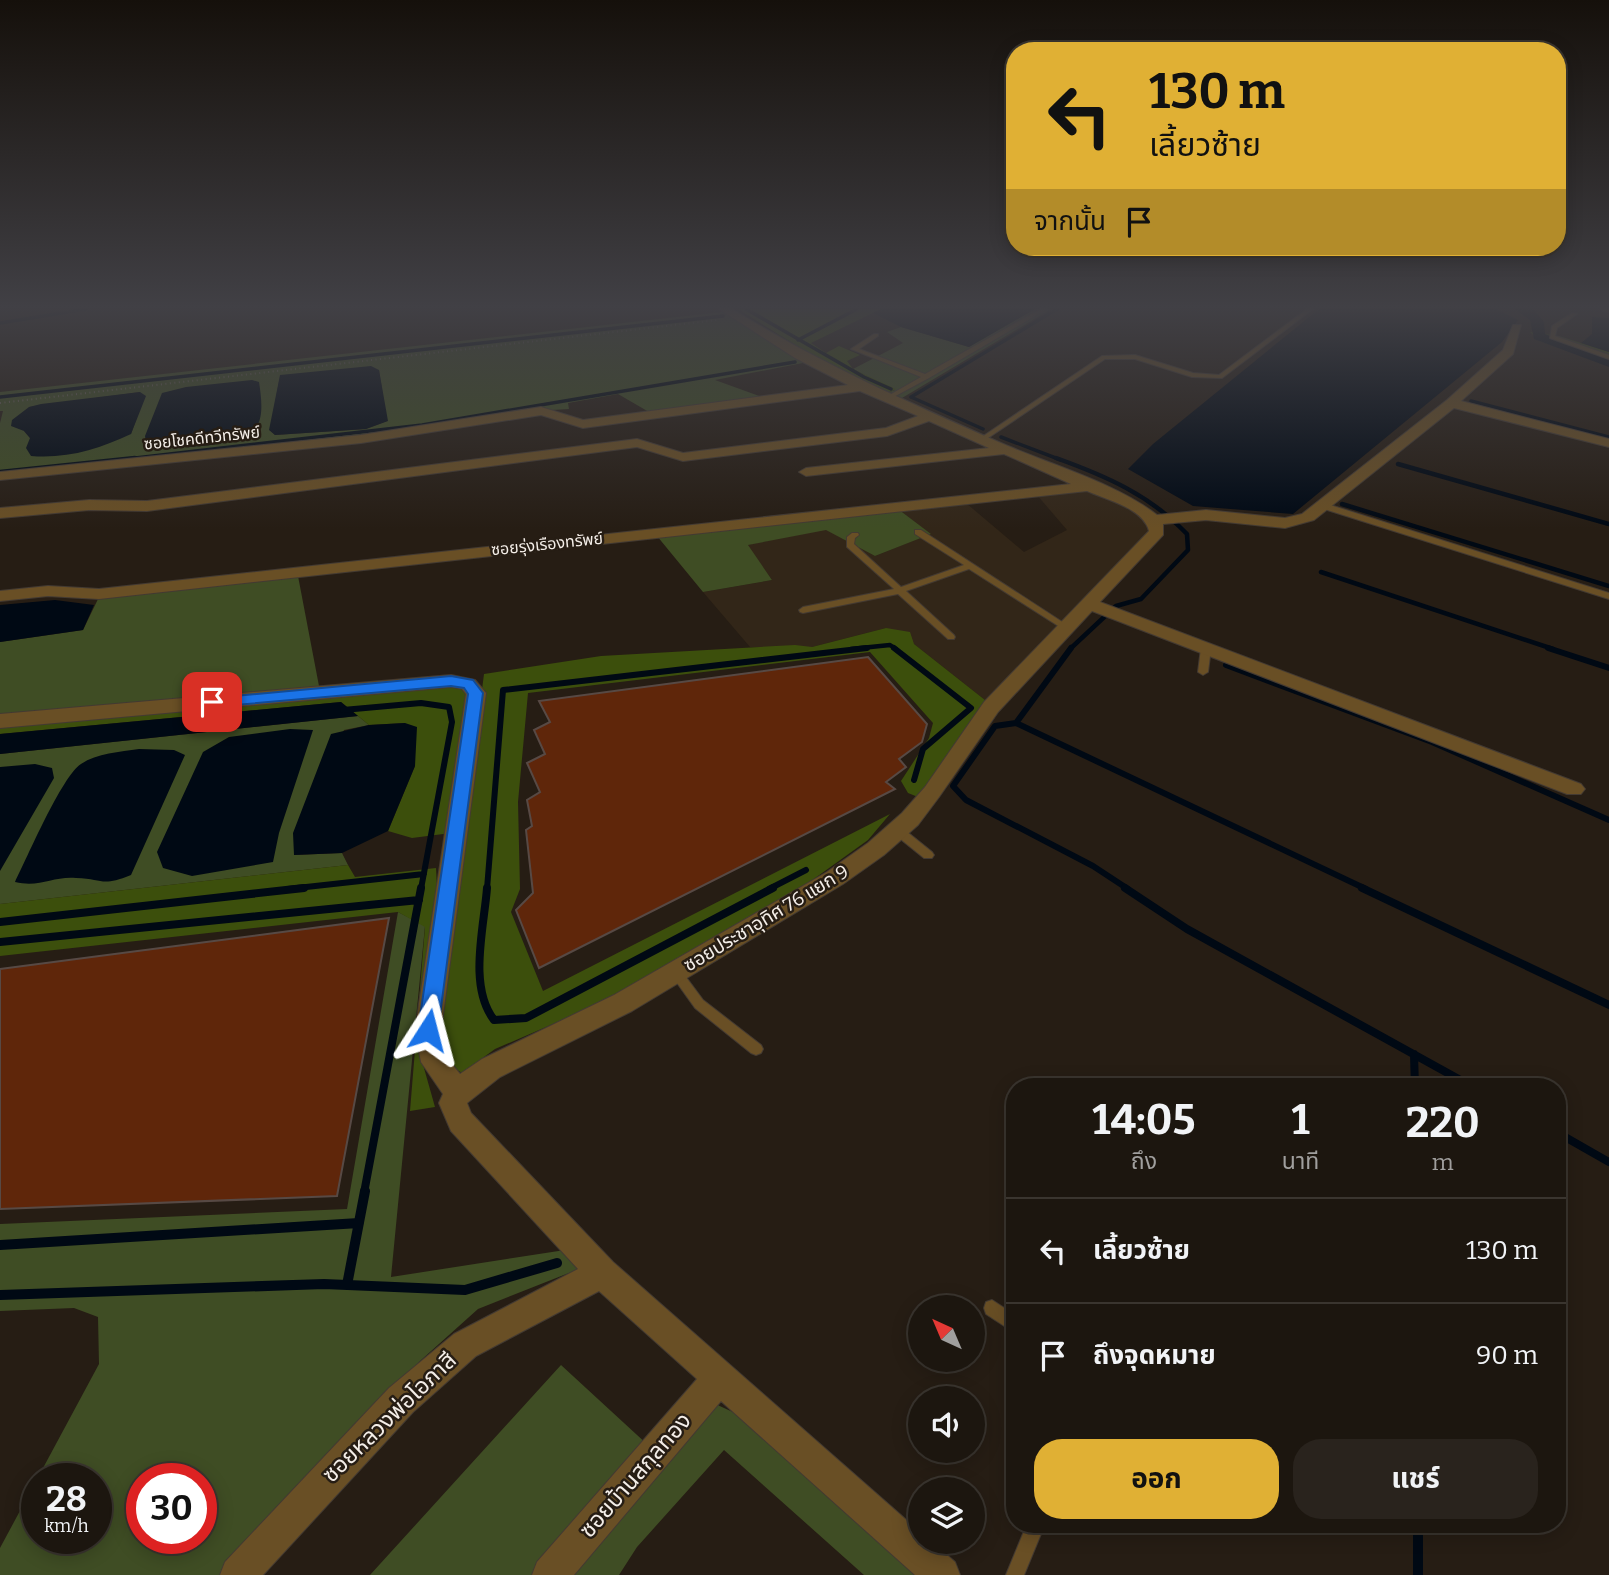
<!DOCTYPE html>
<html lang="th">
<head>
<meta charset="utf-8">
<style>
  body { margin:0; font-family:Bitter,"Noto Sans Thai",serif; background:#29231d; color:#f1f3f6; height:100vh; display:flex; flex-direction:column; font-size:26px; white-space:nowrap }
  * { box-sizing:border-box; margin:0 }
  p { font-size:23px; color:#a09f9e }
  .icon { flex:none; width:38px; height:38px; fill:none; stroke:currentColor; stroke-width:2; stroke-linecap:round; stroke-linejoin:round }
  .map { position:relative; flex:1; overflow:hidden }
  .panel { position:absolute; left:1006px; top:1078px; width:560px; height:455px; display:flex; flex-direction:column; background:#1c160f; border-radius:28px; box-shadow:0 4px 18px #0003,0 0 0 2px #3a352f }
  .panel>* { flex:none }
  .guide { position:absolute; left:1006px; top:42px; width:560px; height:214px; border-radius:28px; box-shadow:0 4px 18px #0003,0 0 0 2px #3a352f; background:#e0b034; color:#111; overflow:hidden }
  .needle { width:46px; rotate:316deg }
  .controls { position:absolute; left:908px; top:1295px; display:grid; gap:14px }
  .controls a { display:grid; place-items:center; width:77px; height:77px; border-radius:50%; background:#1c160f; box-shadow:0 4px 18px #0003,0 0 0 2px #3a352f; font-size:35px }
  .speed { position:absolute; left:21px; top:1463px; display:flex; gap:14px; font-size:35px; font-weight:700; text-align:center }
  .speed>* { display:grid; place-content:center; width:91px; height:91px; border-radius:50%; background:#1c160f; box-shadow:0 4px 18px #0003,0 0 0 2px #3a352f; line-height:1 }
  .speed small { font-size:18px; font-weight:400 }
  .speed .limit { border:10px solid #d22; background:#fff; color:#111 }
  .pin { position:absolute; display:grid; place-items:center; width:60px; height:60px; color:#fff; margin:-30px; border-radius:14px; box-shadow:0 4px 10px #0006 }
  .me { position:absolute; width:77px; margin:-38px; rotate:9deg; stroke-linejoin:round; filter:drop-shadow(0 0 5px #0008) }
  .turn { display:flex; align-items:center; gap:24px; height:147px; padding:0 28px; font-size:32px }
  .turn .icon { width:91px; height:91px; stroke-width:2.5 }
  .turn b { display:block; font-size:49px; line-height:60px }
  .then { display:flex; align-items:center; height:66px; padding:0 28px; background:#0003; gap:14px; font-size:26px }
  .eta { display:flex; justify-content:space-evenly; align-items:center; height:119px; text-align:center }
  .eta b { font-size:42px; font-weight:700; line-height:49px }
  .button { display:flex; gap:14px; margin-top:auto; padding:14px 28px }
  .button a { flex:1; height:80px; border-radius:28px; background:#e0b034; color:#111; font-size:28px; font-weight:700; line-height:80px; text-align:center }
  .button a+a { background:#29231d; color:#f1f3f6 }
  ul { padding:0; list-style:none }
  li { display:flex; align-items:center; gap:21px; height:105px; padding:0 28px; border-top:2px solid #3a352f }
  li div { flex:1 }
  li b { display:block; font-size:26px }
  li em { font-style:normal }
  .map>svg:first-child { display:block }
</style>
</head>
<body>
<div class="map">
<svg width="1609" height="1575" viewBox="0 0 1609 1575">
  <rect width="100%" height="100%" fill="#261d14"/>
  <path fill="#322618" d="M1093,489L1137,511L1152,531L985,700L914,644L886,628L812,647H750L703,592L772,580L747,545L826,529L875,556L930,534L898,509L966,503L1024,552L1067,530L1037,495Z"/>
  <path fill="#3f4d24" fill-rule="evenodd" d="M1035,309H1051L902,398L890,392L895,390L853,369L903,343L887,332L901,327L969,347Z
    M722,312L808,362L715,380L762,397L649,412L618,394L568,403L569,409L518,412L306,442L0,476V423L3,411H0V392ZM379,370L387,421L366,429L275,435L270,430L280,376ZM140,392L137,417L131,434L30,438L24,431L29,407Z
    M898,509L931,534L875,556L826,530L748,545L772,580L703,592L657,536Z
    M298,576L319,686L0,716V642L83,630L99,597Z
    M358,716L369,725L344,730L294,855L342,853L348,865L0,904V754Z
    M398,912L425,926L391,1277L565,1250L579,1269L478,1309L420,1361L222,1575H0V1548L99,1364L98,1317L74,1308L0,1311V1224L347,1209ZM37,1479H96V1538H37ZM142,1479H201V1538H142Z
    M561,1365L649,1446L539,1575H370Z
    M711,1402L748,1419L914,1575H864L724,1450L637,1547L619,1575H568Z"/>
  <path fill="#3c4f0c" d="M738,309H881L811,343L826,353L839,346L860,355L847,361L853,369L896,389L890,392C836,373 787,339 738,309Z
    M1530,332L1559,336L1609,352V365L1540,341Z
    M886,628L910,632L914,644L985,700L918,797L908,793L901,781L929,738L933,723L870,652L528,693L518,802L520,889L511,912L543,991L890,814L868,840L786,899L627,992L495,1049L462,1073L443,1061L437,1045L484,674L601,656L795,645L812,647Z
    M449,684L462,687L470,696L451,833L412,838L388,831L415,766L405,723L369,725L341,702L0,734V724Z
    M348,865L355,877L436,868L438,906L422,1061L435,1107L410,1111L425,927L398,912L0,956V904Z"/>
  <path fill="#000914" d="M881,309H1035L969,347L901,327L873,313Z
    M1319,309H1496L1518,320L1502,342L1293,514L1193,506L1128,469L1153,444Z
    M1592,317L1609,318V352L1581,343L1592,334Z
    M371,366L379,370L388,421L366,429L275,435L269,430L280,375Z
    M252,380L259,382C261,395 264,415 257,426C245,448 167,451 146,443L145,436L162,393L186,387Z
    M140,392L146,396L131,434C99,449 67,459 31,456L26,448L30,438L24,431L11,426L12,420L29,407L41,404Z
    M55,600L94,605L83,630L0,642V605Z
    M341,702L358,716L0,754V734Z
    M405,723L417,727L415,766L388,831L342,853L294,855L293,833L331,734L369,725Z
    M290,729L313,730L279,833L273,862L192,876L163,868L157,852L203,752L229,737Z
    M139,749L174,750L185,755L131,875C101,887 104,879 76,878C53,876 40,888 15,882C27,858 62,776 81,764C97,753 120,752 139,749Z
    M35,764L52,768L54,778L0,871V767Z"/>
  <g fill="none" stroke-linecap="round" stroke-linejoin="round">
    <path stroke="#000914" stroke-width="3.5" d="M746,309L864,377L891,389
      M0,323L86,309
      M798,340L857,309
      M0,397L723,316
      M911,397L1057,309
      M911,397L983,429
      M1471,401L1609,437
      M1001,437L1061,460
      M118,460L422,425L795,362"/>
    <path stroke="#000914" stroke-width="4.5" d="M1056,458C1106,476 1150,495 1187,534L1188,550L1141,599L1116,606L1070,649
      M1398,464L1609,524
      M0,472L135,458
      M1342,504L1609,586
      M1321,572L1553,649
      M851,649L890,645L896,649"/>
    <path stroke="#000914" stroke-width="6" d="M894,648L971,708L923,749L914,780
      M1071,648L1016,723L995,726L953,786L966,800L1093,866L1128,889
      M1548,648L1609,668
      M1226,665L1432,742L1609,820
      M343,710L421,703L449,707L452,722L421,889
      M1016,723L1366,889
      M288,889L424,874
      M487,889L503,690L867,648
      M769,889L806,870"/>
    <path stroke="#000914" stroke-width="8" d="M487,888C484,928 468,986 494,1020L526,1018L773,888
      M1125,888L1187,929L1473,1087
      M1362,888L1609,1005
      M0,922L304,888
      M0,942L419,900
      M1414,1054L1415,1087
      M1558,1133L1609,1162
      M364,1193L421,888"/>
    <path stroke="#000914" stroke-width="10" d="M0,1245L359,1223
      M347,1285L365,1191
      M0,1295L324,1284L465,1290L557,1263
      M1418,1524V1575"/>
    <path fill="#000914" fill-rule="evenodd" d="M1515,309L1534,310L1544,322L1545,334L1609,358V367L1534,339L1530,320Z"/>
  </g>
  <path fill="#5f260a" stroke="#574944" stroke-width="2" d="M868,657L927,724L922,742L899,759L906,767L886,782L895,789L539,968L516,910L533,893L526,830L532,826L527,800L540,792L527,763L545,754L534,730L550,722L539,701Z
    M389,918L337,1196L0,1209V969Z"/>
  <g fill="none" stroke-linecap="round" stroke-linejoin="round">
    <g stroke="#433a32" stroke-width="2">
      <path id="service" d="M1040,309H1047L929,378L888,400L885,398L886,397L921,377L851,349L874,334H878V336L859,349L925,374Z
        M1307,309H1313L1222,378L1192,377L1135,359H1105L985,440L979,439L1102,356L1135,355L1193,373L1219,375Z
        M1572,313L1577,314L1557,328L1555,336L1609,355V359L1550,338L1552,326Z
        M1321,504H1327L1609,593V599L1321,508Z
        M915,530H921L1070,627L1069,629H1063L969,569L906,591L954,635L955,637L954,639H948L898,594L803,613L800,612L799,610L803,607L894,589L847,547V537L852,533H858L859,535L855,538L854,544L901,587L964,565L915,534Z
        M1206,645L1211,648L1208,672L1203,675L1198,672L1201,648Z
        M897,826L901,827L932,852L934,855L932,858H924L893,833L892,830L893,827Z
        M676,968L680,969L703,1000L761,1045L763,1049L761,1053L756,1055L751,1053L695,1008L670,973L672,969Z
        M992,1300L1015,1315V1333L986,1314L984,1308L986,1302Z
        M1027,1524H1045L1024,1575H1006Z"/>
    </g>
    <g stroke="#433a32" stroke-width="2">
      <path id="minor" d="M719,309H732C823,365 910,403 1008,446C1055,466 1117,484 1157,515L1206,510L1285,518L1302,514L1447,400L1503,350L1513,325H1521L1513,354L1461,401L1609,439V447L1454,408L1314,520L1285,528L1206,520L1163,524V535L1100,602L1581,784L1585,789L1581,794H1567L1092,611L998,712L939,797L918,825L884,855L843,884L632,1011L500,1077L467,1103L471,1113L613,1262L920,1532V1542H932L955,1562L960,1575H915L721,1401L574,1575H532L537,1562L697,1379L599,1291L476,1356L413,1412L263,1575H220L225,1562L389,1388L454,1334L578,1269L451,1131L439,1103L443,1094L421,1062L415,1030L466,694L462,689L451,687L0,728V714L451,675L475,680L486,693L441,1030L446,1057L460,1074L482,1059L614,995L827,872L868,843L902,813L925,787L984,702L1149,531C1143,508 1107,500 1087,491L99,599L48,596L0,601V591L48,586L99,589L1071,484L1004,454L806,476L799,472L806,468L989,448L929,421L887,436L683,461L637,447L147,511L89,510L0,518V508L89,500L147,501L637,439L683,453L886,428L918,416L860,391L583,428L541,415L361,443L0,480V472L361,435L541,407L583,420L848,385L795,358Z
        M1601,309H1609V312L1603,311Z"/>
    </g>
    <path stroke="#6c645c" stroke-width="2" stroke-dasharray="1 3.5" stroke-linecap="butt" d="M0,403L718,320"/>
    <use href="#service" fill="#694f25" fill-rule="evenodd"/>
    <use href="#minor" fill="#694f25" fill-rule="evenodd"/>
  </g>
  <linearGradient id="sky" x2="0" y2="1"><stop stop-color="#15100b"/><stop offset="0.58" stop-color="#414045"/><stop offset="1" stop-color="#414045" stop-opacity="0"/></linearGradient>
  <rect width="1609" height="529" fill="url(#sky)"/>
  <path fill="#1a73e8" stroke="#114b97" stroke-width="2" d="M451,676L473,680L483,693L438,1030L435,1037L428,1039L421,1037L418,1030L468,694L464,688L451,686L212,707L205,702L212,698Z"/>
  <g text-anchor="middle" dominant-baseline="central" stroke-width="5" stroke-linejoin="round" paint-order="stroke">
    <g font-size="16" fill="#f4eee8" stroke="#261d14">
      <text transform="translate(202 438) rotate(-6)">ซอยโชคดีทวีทรัพย์</text>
      <text transform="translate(547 544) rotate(-6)">ซอยรุ่งเรืองทรัพย์</text>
    </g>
    <g font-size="19" fill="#f4eee8" stroke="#261d14">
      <text transform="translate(766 918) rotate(-31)">ซอยประชาอุทิศ 76 แยก 9</text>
    </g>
    <g font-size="23" fill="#f4eee8" stroke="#261d14">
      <text transform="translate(389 1417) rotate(-44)">ซอยหลวงพ่อโอภาสี</text>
      <text transform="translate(635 1475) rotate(-49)">ซอยบ้านสกุลทอง</text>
    </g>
  </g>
</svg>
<div class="controls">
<a><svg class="needle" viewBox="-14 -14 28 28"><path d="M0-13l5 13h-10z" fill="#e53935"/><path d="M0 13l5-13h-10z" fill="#a09f9e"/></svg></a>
<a><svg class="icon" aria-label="sound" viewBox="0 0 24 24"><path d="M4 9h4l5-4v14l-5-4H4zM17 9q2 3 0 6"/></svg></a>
<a><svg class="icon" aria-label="layers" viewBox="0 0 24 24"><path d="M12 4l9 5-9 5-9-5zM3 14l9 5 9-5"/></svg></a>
</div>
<div class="speed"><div>28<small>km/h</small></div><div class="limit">30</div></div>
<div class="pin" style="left:212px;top:702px;background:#d93025"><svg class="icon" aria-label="arrive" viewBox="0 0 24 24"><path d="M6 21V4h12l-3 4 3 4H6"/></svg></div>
<svg class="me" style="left:428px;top:1030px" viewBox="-20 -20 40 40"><path d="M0-17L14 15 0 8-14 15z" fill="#1a73e8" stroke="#fff" stroke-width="4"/></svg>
<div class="guide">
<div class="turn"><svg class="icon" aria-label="left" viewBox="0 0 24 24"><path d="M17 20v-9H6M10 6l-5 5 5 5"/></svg><div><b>130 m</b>เลี้ยวซ้าย</div></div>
<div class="then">จากนั้น<svg class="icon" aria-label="arrive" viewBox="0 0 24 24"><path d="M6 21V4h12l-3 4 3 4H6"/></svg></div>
</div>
<section class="panel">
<div class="eta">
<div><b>14:05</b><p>ถึง</p></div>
<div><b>1</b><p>นาที</p></div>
<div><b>220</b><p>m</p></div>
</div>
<ul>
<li><svg class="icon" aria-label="left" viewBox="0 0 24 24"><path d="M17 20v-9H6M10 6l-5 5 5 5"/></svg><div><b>เลี้ยวซ้าย</b></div><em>130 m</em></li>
<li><svg class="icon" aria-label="arrive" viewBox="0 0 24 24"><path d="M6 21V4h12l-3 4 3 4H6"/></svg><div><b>ถึงจุดหมาย</b></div><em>90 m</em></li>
</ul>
<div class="button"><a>ออก</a><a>แชร์</a></div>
</section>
</div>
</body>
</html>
